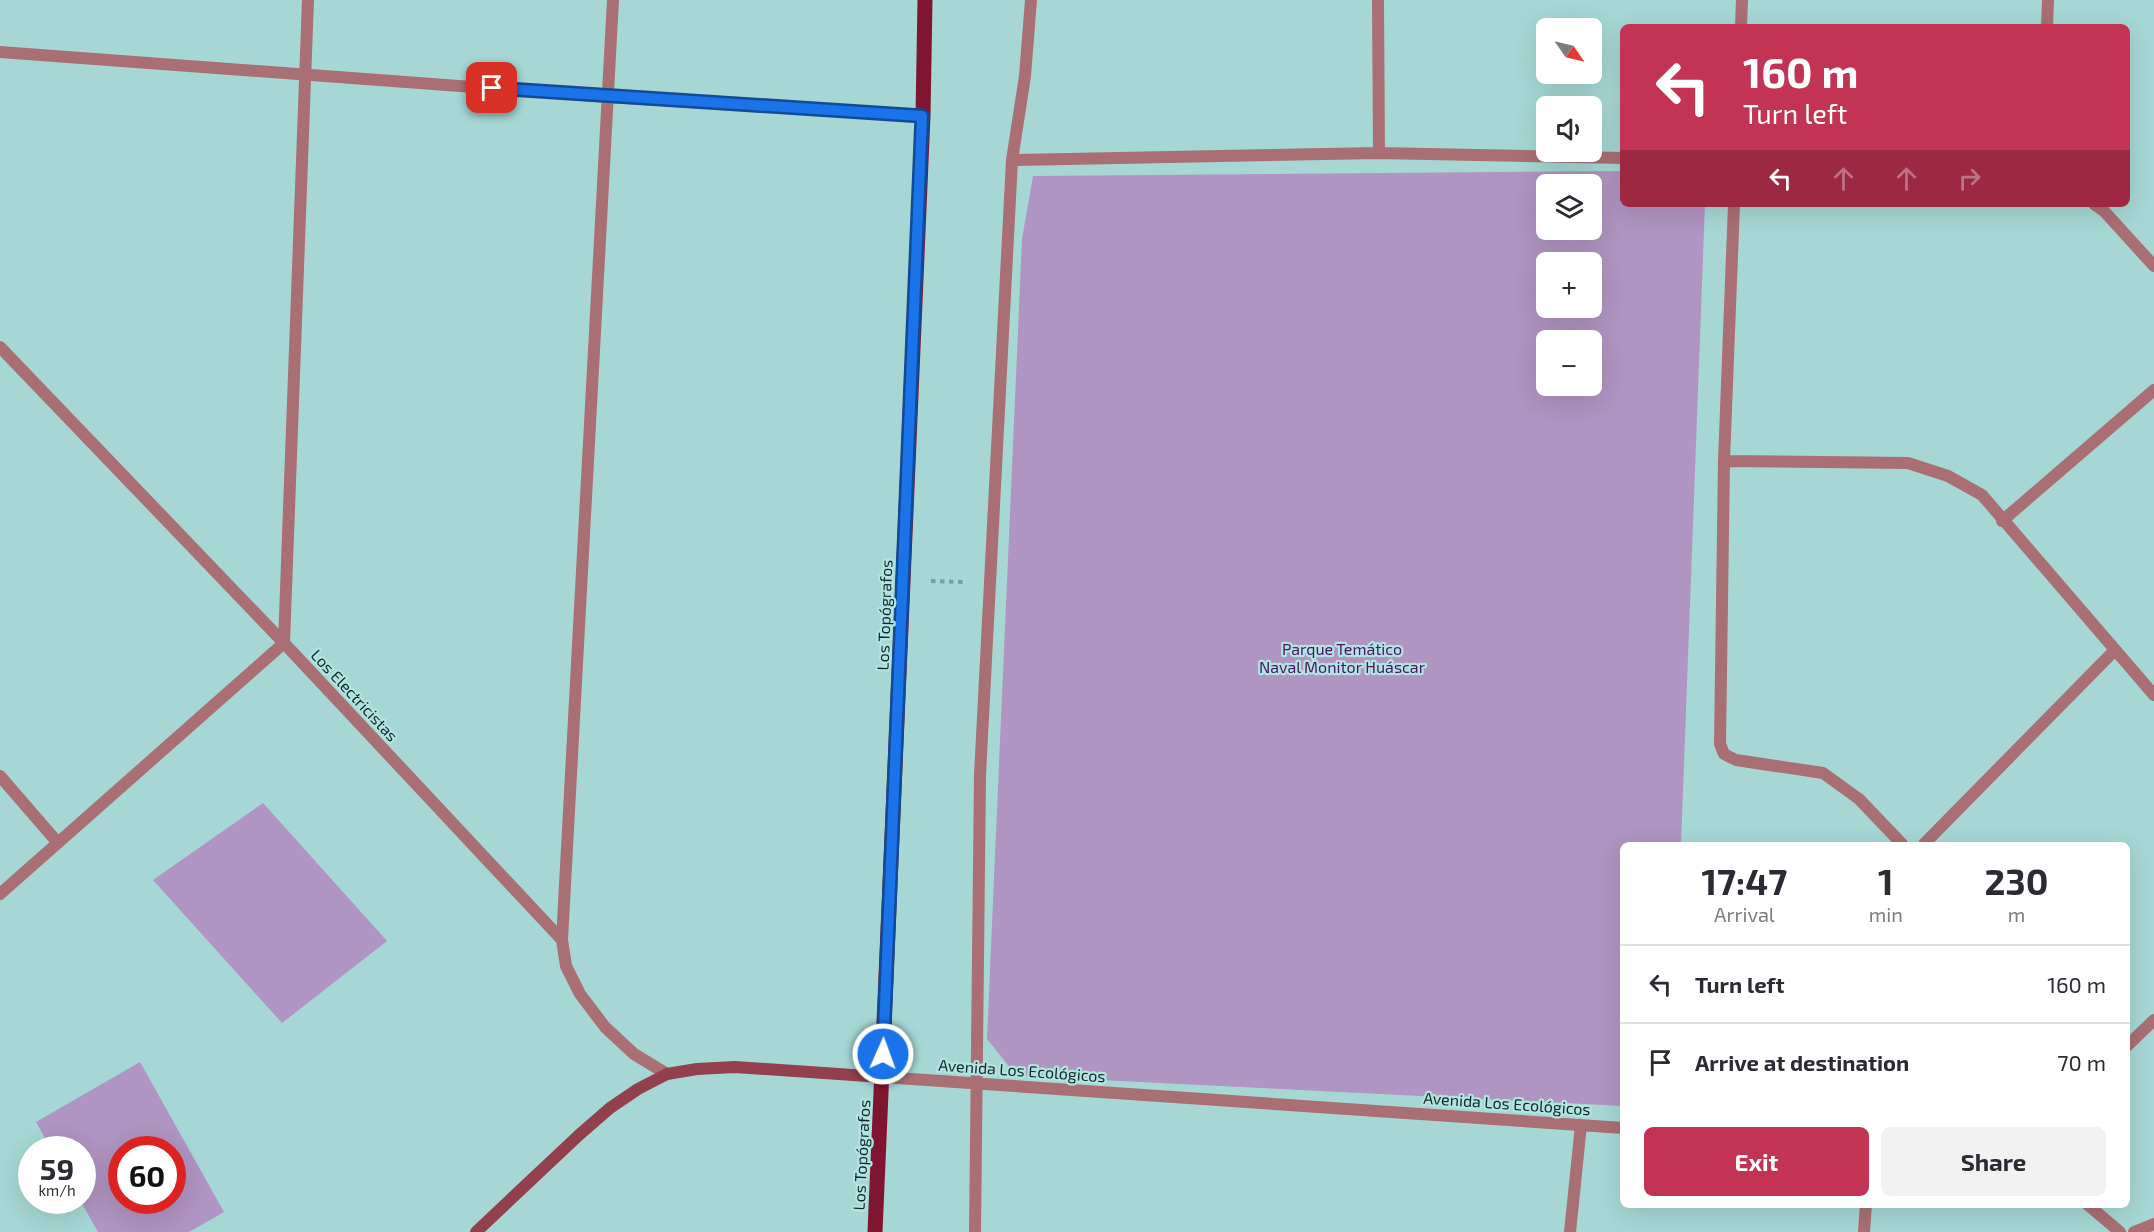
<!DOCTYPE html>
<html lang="en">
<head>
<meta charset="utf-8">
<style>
  body { margin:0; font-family:"Exo 2",sans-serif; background:#f2f2f3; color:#2b2b33; height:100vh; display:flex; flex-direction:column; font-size:22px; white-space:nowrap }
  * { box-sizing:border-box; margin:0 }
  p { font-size:20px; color:#7c7c81 }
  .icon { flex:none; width:33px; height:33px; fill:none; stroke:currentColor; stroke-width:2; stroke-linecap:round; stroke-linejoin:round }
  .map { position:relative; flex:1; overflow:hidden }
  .panel { position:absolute; left:1620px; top:842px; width:510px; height:366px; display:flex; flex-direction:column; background:#fff; border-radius:9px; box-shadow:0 6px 24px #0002 }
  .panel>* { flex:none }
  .guide { position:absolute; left:1620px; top:24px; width:510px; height:183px; border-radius:9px; box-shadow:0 6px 24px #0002; background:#c33353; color:#fff; overflow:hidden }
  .needle { width:39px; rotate:124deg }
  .controls { position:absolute; left:1536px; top:18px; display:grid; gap:12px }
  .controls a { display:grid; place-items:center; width:66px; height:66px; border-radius:9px; background:#fff; box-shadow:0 6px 24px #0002; font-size:30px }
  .speed { position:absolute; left:18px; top:1136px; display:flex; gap:12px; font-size:30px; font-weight:700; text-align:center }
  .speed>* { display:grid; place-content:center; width:78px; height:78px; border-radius:50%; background:#fff; box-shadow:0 6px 24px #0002; line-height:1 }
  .speed small { font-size:15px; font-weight:400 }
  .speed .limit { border:9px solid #d22; background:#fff; color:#111 }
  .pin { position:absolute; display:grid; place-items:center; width:51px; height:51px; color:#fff; margin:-26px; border-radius:12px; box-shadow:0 3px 9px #0006 }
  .me { position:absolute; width:66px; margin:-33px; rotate:2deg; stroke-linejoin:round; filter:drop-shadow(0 0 4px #0008) }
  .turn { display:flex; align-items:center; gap:21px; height:126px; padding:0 24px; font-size:27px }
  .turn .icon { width:78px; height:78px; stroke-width:2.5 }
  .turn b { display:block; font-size:42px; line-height:51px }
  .lanes { display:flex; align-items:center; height:57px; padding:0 24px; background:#0003; justify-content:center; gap:30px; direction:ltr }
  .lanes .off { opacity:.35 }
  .eta { display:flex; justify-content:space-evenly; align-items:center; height:102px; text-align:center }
  .eta b { font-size:36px; font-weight:700; line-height:42px }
  .action { display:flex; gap:12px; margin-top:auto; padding:12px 24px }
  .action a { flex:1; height:69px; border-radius:9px; background:#c33353; color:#fff; font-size:24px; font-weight:700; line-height:69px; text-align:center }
  .action a+a { background:#f2f2f3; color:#2b2b33 }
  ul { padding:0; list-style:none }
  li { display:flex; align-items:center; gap:18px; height:78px; padding:0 24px; border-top:2px solid #e1e1e2 }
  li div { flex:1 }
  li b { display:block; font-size:22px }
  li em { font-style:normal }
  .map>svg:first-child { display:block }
</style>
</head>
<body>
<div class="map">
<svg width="2154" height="1232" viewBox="0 0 2154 1232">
  <rect width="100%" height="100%" fill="#a6d7d4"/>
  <path fill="#b094c1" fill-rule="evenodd" d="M1623,171V204H1705L1681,844H1623V1106L1017,1076L987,1039L1022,239L1033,176ZM1546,184H1592V230H1546ZM1546,262H1592V308H1546ZM1546,340H1592V386H1546Z
    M263,803L387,941L282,1023L153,880Z
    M140,1062L224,1212L189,1232H98L80,1200H82V1149H51L36,1122ZM122,1149H172V1200H122Z"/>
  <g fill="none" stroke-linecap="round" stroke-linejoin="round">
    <path stroke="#78a09d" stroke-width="4" stroke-dasharray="4.5 4.5" stroke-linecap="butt" d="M931,581L965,582"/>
    <path stroke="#a96f75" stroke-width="12" d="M1378,0L1379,153
      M1741,27L1742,0
      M2047,27L2048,0
      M0,52L609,97L923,116
      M1012,160L1379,153L1623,158
      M1734,204L1724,461L1720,744L1724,754L1736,760L1823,773L1859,799L1902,844
      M2094,204L2104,211L2154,266
      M0,347L284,643L562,940L566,966L580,994L605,1027L634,1054L667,1074
      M1724,461L1908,463L1948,476L1982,495L2154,695
      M2002,521L2154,390
      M0,776L58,843
      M1924,844L2115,650
      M0,894L284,643L308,0
      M562,940L613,0
      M2127,1046L2154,1020
      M882,1077L1623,1128
      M2087,1204L2120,1232
      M975,1232L980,775L1012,160L1025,76L1031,0
      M1570,1232L1581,1125
      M1864,1232L1866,1204
      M2134,1232L2154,1224"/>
    <path stroke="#92404d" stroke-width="12" d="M476,1232L579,1135L610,1108L638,1089L667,1074L697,1069L735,1067L882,1077"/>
    <path stroke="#7f1631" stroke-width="15" d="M875,1232L923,116L925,0"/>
  </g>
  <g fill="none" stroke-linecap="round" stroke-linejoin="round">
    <g stroke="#114b97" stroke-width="15">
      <path id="route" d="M492,88L922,116L883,1054"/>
    </g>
    <use href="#route" stroke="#1a73e8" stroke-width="10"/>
  </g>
  <g text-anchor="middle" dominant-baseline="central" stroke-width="4.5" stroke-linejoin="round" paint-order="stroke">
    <g font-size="16" fill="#132726" stroke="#b2e4e1">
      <text transform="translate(884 615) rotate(-88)">Los Topógrafos</text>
      <text transform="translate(355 695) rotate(47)">Los Electricistas</text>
      <text transform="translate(1022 1070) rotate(4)">Avenida Los Ecológicos</text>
      <text transform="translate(1507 1103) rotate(4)">Avenida Los Ecológicos</text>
      <text transform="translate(861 1155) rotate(-87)">Los Topógrafos</text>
    </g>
    <g font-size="16" fill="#491462" stroke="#b2e4e1">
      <text x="1342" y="648">Parque Temático<tspan x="1342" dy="18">Naval Monitor Huáscar</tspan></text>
    </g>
  </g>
</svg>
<div class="controls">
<a><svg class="needle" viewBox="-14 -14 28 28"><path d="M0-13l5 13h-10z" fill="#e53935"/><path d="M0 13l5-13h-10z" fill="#7c7c81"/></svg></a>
<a><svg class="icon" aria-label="sound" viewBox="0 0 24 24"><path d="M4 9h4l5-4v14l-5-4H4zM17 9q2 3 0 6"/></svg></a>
<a><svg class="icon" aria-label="layers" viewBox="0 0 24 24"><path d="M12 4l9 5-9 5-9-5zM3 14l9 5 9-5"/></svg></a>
<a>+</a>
<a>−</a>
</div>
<div class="speed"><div>59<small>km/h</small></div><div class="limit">60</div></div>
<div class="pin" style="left:492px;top:88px;background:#d93025"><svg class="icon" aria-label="arrive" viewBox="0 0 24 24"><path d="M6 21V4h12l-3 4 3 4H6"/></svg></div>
<svg class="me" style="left:883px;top:1054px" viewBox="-20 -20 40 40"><circle r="17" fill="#1a73e8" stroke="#fff" stroke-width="3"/><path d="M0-11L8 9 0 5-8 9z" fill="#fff"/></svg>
<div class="guide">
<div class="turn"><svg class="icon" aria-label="left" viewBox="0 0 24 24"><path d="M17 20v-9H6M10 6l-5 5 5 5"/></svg><div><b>160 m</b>Turn left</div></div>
<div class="lanes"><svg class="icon" aria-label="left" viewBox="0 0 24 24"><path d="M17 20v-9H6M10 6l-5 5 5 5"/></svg><svg class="icon off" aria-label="ahead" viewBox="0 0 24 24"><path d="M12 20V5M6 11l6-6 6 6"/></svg><svg class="icon off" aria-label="ahead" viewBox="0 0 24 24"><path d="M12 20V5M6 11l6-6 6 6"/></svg><svg class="icon off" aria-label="right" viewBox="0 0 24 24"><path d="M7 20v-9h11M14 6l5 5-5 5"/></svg></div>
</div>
<section class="panel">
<div class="eta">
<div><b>17:47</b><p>Arrival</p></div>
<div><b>1</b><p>min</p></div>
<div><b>230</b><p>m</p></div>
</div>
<ul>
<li><svg class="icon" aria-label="left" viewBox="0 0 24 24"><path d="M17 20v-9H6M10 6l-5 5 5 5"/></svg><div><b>Turn left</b></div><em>160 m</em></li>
<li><svg class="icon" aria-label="arrive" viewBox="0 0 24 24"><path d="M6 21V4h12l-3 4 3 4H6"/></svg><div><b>Arrive at destination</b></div><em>70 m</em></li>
</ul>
<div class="action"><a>Exit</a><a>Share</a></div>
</section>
</div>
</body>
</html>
